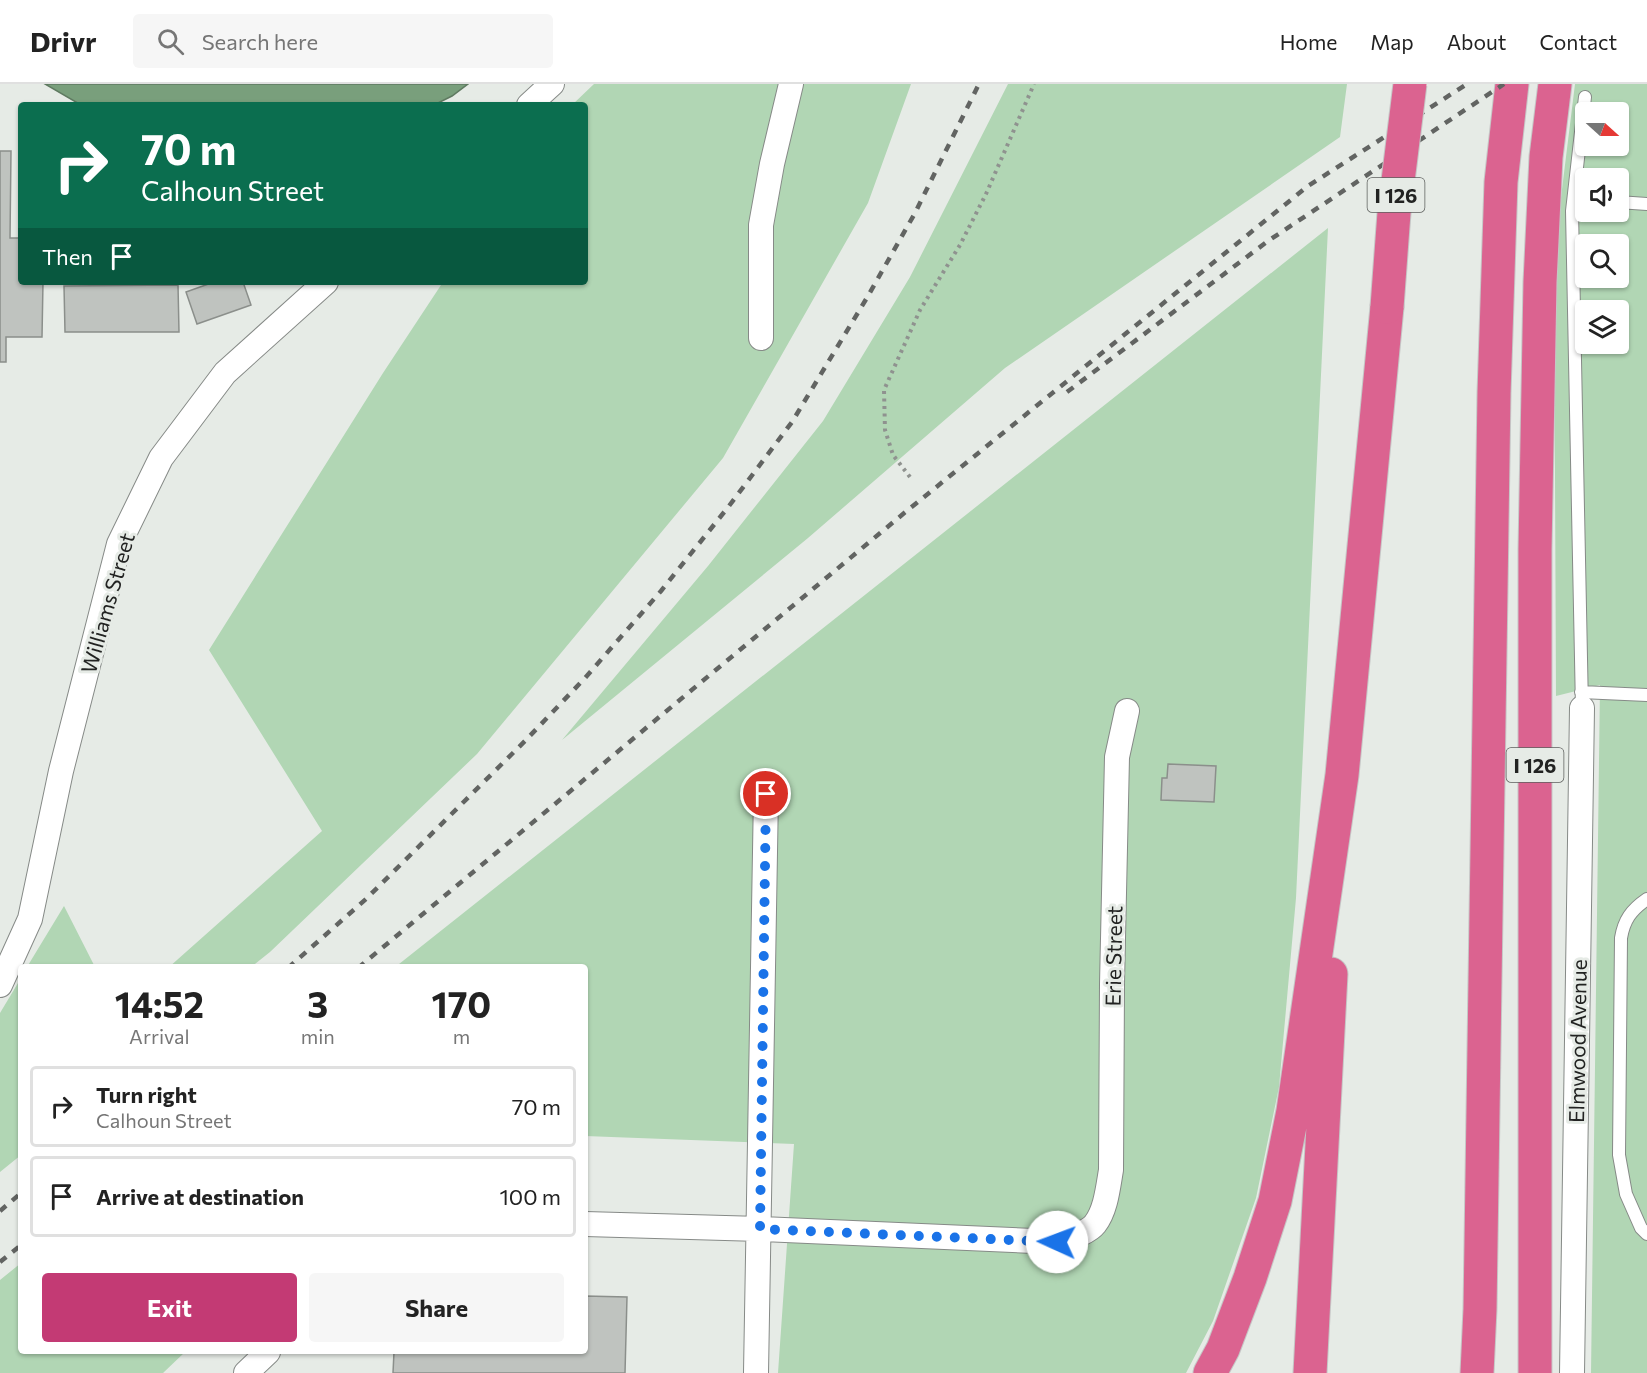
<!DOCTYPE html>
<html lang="en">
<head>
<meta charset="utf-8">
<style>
  body { margin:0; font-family:Commissioner,sans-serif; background:#f6f6f6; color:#222; height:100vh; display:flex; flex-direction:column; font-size:22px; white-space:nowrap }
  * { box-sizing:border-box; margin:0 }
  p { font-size:20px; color:#767676 }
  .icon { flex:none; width:33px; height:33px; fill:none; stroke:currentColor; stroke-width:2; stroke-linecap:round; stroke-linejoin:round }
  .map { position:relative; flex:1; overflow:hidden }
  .side { position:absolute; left:18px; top:880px; width:570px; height:390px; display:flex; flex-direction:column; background:#fff; border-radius:6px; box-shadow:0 2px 4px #0004 }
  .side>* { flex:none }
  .hud { position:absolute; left:18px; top:18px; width:570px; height:183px; border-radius:6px; box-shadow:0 2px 4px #0004; background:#0b6e4f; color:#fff; overflow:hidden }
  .needle { width:39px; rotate:111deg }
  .buttons { position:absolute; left:1575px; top:18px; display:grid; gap:12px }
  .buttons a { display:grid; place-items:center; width:54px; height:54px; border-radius:6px; background:#fff; box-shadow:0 2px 4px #0004; font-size:30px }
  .pin { position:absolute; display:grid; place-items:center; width:51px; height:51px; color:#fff; margin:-26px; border:3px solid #fff; border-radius:50%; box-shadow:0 2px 6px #0007 }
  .me { position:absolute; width:66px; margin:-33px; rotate:272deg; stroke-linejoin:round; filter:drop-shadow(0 0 4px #0008) }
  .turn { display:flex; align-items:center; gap:21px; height:126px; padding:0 24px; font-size:27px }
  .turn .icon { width:78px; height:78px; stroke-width:2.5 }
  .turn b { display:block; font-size:42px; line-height:51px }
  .then { display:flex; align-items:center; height:57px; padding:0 24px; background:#0003; gap:12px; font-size:22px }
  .eta { display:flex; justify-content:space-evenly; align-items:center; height:102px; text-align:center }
  .eta b { font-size:36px; font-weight:700; line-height:42px }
  .primary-button { display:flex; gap:12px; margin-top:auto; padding:12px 24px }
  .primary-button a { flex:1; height:69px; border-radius:6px; background:#c33a74; color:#fff; font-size:24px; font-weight:700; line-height:69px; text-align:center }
  .primary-button a+a { background:#f6f6f6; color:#222 }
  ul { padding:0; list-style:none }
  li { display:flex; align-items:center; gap:18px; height:81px; margin:0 12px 9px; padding:0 12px; border:3px solid #e0e0e0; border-radius:6px }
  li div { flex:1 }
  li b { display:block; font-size:22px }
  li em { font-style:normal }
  header { display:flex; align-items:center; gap:36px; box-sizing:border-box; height:84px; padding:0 30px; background:#fff; border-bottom:2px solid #e0e0e0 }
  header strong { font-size:28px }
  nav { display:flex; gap:33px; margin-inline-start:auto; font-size:21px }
  .search { width:420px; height:54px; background:#f6f6f6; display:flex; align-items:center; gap:15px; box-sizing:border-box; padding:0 21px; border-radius:6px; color:#767676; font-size:22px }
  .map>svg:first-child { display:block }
</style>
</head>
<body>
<header>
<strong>Drivr</strong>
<div class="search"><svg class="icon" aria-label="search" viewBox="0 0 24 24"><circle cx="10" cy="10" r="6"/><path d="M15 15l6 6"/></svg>Search here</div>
<nav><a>Home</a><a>Map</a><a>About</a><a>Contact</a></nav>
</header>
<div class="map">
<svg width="1647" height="1289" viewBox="0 0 1647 1289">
  <rect width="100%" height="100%" fill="#e6ebe6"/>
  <path fill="#b1d6b4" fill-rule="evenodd" d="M594,0H911L868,119L723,374L477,670L270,868L251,883L168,884L322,747L209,566L383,289L443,198H585V21H572Z
    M1008,0H1347L1340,53L1005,284L808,454L562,656L708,482L823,337L910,193Z
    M1575,0H1647V1289H1591L1600,601L1556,612L1554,170ZM1586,28H1618V62H1586ZM1586,94H1618V128H1586ZM1586,160H1618V194H1586ZM1586,226H1618V260H1586Z
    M1328,144L1296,814L1279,1003L1256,1114L1213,1237L1186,1289H778L794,1060L585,1052V884H394Z
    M64,822L95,883H27Z
    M21,894V1071L0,1088V929Z
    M21,1179V1268H185L163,1289H0V1196Z"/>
  <path fill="#799f7c" stroke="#5f7a61" stroke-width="1.5" d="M45,0H468L452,12L434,21H81Z"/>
  <path fill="#bfc3bf" stroke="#8b8f8b" stroke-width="1.5" d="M0,67H11L10,154H21V198H43L42,253H6V278H0Z
    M214,198H243L251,221L197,240L186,208Z
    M178,201L179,248H65L64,202Z
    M1168,680L1216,682L1214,718L1161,716L1162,694H1167Z
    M585,1212L627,1213L625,1289H393L394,1268H585Z"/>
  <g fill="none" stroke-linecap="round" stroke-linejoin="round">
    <g stroke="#868a87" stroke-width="14">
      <path id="service" d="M1618,118L1647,120
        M1581,608L1647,611
        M1582,624L1572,127L1585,13
        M1647,815C1631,826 1624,836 1621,854L1619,1071L1626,1110L1641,1144L1647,1150"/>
    </g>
    <g stroke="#868a87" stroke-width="26">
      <path id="minor" d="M529,21L552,0
        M761,254V141L772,80L791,0
        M0,901L30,835L61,687L119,460L161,374L225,289L326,198
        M585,1140L760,1145L1057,1158C1068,1154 1087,1150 1095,1140C1106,1126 1108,1103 1111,1086L1112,900L1117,673L1127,627
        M246,1289L268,1268
        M756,1289L766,710
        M1572,1289L1582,624"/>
    </g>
    <g stroke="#c6c6c6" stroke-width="35">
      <path id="motorway" d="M1210,1289L1223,1265L1250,1194L1275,1117L1293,1027L1342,691L1387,223
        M1310,1289L1331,890
        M1477,1289L1480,1225L1494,309L1501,98L1512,0
        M1535,1289V465L1540,198L1546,73L1555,0"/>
    </g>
    <path stroke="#8f928f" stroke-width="4" stroke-dasharray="3 4.5" stroke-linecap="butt" d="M910,393L893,371L885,346L884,306L920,226L960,161L986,110L1034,0"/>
    <use href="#service" stroke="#fff" stroke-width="12"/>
    <use href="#minor" stroke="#fff" stroke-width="24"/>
    <use href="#motorway" stroke="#db6390" stroke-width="33"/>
    <path stroke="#626462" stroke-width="4.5" stroke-dasharray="8 8" stroke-linecap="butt" d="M1067,308L1268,157L1504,0
      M288,884L366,815L525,657L585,594L661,507L729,422L792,338L868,212L915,129L979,0
      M358,884L903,430L1308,102L1467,0
      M0,1127L21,1109
      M0,1178L21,1161"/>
    <g stroke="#c6c6c6" stroke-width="35" stroke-linecap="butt">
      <path id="motorway-bridge" d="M1387,223L1394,129L1410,0"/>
    </g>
    <use href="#motorway-bridge" stroke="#db6390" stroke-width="33"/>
  </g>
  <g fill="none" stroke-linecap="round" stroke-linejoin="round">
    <path stroke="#1a73e8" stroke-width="10" stroke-dasharray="0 18" d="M766,710L760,1145L1057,1158"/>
  </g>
  <g text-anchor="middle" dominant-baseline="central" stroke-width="6" stroke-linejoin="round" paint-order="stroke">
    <g fill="#e6ebe6" stroke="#5d5f5d" stroke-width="1.5">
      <rect x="1367.5" y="94" width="57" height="34" rx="4.5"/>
      <rect x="1506.5" y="664" width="57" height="34" rx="4.5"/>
    </g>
    <g font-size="20" font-weight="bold" fill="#222322">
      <text x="1396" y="111">I 126</text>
      <text x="1535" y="681">I 126</text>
    </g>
    <g font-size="21" fill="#222322" stroke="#e6ebe6">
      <text transform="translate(107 519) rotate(-74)">Williams Street</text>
      <text transform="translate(1113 872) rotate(-89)">Erie Street</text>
      <text transform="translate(1577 957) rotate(-89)">Elmwood Avenue</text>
    </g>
  </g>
</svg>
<div class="buttons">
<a><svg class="needle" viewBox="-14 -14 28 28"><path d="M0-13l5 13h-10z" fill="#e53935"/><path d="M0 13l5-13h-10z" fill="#767676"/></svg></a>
<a><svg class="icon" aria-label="sound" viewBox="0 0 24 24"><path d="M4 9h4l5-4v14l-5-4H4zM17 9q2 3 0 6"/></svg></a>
<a><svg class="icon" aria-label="search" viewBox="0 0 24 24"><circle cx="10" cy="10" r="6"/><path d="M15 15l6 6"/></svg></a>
<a><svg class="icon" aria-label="layers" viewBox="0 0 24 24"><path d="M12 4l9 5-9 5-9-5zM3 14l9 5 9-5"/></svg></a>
</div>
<div class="pin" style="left:766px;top:710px;background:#d93025"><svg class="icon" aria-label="arrive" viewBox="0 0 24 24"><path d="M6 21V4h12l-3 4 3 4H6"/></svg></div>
<svg class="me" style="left:1057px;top:1158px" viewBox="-20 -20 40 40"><circle r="19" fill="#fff"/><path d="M0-13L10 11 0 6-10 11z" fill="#1a73e8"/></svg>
<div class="hud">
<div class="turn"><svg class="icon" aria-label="right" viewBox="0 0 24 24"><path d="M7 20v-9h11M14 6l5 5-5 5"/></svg><div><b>70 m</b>Calhoun Street</div></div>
<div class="then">Then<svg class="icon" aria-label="arrive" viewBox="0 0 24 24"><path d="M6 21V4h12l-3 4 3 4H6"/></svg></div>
</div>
<section class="side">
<div class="eta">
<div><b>14:52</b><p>Arrival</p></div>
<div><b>3</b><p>min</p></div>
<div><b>170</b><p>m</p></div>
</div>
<ul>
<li><svg class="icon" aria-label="right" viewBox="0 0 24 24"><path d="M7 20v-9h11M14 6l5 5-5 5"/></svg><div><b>Turn right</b><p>Calhoun Street</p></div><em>70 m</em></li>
<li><svg class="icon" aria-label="arrive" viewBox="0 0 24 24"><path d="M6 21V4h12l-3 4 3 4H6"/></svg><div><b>Arrive at destination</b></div><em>100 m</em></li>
</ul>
<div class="primary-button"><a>Exit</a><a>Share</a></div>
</section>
</div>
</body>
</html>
